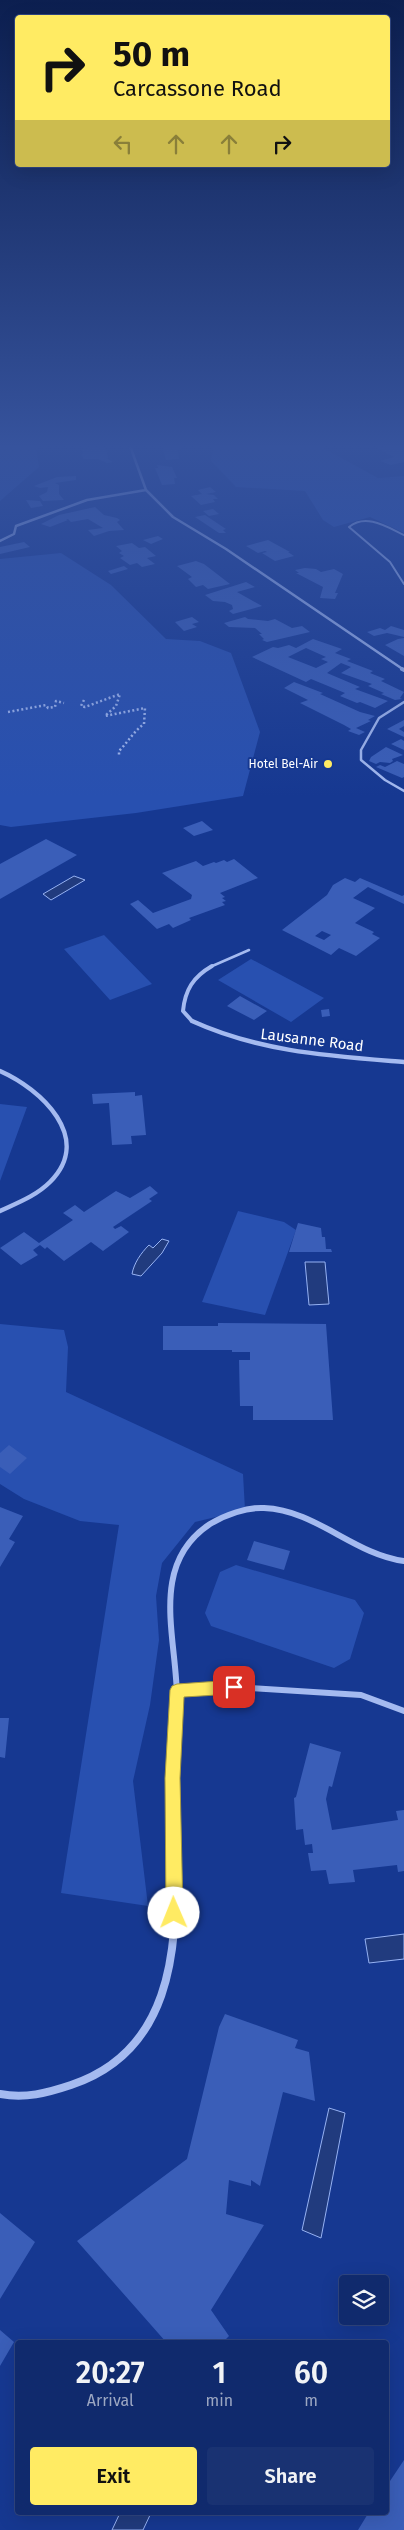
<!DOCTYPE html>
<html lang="en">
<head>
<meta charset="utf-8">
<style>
  body { margin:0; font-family:"Fira Sans",sans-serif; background:#193272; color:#f1f3f6; height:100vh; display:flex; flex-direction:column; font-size:19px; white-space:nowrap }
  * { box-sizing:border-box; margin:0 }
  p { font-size:16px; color:#9ca7c2 }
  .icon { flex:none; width:28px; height:28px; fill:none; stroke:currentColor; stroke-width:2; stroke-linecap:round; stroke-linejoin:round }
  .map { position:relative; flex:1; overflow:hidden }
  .panel { position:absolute; left:15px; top:2340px; width:374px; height:175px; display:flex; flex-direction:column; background:#102a6d; border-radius:5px; box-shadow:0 5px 20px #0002,0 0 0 1px #304680 }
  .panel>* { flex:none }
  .banner { position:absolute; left:15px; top:15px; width:375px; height:152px; border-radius:5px; box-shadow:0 5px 20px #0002,0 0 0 1px #304680; background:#ffeb63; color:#111; overflow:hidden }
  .fabs { position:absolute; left:339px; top:2275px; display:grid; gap:10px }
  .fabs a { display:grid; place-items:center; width:50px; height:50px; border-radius:5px; background:#102a6d; box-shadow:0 5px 20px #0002,0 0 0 1px #304680; font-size:25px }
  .pin { position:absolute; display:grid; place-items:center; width:42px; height:42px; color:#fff; margin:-21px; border-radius:10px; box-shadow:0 2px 8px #0006 }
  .me { position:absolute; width:55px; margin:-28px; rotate:359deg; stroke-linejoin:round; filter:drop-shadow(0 0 4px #0008) }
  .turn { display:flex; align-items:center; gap:18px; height:105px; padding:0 15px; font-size:22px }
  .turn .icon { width:65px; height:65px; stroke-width:2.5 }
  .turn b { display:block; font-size:35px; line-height:42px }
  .lanes { display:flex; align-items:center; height:48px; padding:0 15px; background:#0003; justify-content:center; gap:25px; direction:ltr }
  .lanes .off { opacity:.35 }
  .eta { display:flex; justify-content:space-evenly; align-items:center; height:85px; text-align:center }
  .eta b { font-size:30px; font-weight:600; line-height:35px }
  .action { display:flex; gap:10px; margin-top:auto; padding:10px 15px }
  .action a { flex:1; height:58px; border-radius:5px; background:#ffeb63; color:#111; font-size:20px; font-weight:600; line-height:58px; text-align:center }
  .action a+a { background:#193272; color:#f1f3f6 }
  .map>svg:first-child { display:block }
</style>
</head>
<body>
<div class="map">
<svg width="404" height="2530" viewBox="0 0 404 2530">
  <rect width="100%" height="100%" fill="#163891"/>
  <path fill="#2850b0" d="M0,443H31L36,447L39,467L0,501Z
    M214,443H314L378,478L404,476V533L370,517L334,527L323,520L305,491L236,487L211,461Z
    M61,553L111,585L166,639L200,641L231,653L260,732L243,796L136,813L11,827L0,825V559Z
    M104,935L152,984L110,1000L64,949Z
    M251,959L324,998L291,1022L218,980Z
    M0,1104L27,1107L0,1181Z
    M238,1211L284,1222L296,1230L265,1315L202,1302Z
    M0,1324L64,1330L68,1347L66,1392L243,1474L245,1510L195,1522L162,1563L156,1596L159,1640L150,1705L133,1781L148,1906L61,1893L119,1525L80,1521L24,1499L0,1484Z
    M236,1565L355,1600L364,1613L350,1659L334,1668L211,1626L205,1613L220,1572Z"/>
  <path fill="#213b7e" stroke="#96b2f3" d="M74,876L85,880L51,900L43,894Z
    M162,1239L169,1241L162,1253L141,1276L132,1274C134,1263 141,1253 149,1245L153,1248Z
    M305,1262H325L329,1304L309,1305Z
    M404,1934V1959L369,1963L365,1939Z
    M329,2108L345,2113L321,2238L302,2230Z
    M120,2513V2512L151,2513L143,2530H112Z"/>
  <path fill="#3a5eb8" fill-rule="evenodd" d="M173,443H189L178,450L179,459L166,460L163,449Z
    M352,443H383L365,448Z
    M396,444L404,448V462L391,465L380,461L394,457L377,448Z
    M101,446L106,449L108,458H106L113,462L107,463L98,459H84L81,455L83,454L82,450Z
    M157,465L172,467L177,478H174L175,484L162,485L155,468H158Z
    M76,476V480L55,483L59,485V494L64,500L43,501L39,496L47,492L48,487L40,488L34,486L57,477Z
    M210,487L216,492L206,494L214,495L218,499H213L215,502L201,505L191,496L202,494L198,490Z
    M26,500L40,501L43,506L31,508Z
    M95,507L104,515L117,518L120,520L117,522L124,530L109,531L94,536L88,530L103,528L88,519L71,522L68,519L66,520H68L50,527L41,524L59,515Z
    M213,509L219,514L209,516L203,511Z
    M205,515L226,529L223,530L226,533H219L195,517Z
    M158,536L163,539L151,544L143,540Z
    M268,540L290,552H288L294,556L275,561L262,553L267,552L265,551L258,553L246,546Z
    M24,542L30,547L0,554V547Z
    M132,543L139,548L145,547L156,556L147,558L155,564L142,567L137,563L130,565L120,558L124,556L119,553L122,551L116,546Z
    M196,561L204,564L230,584L208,589L203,585L196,587L188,579L192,577L177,566Z
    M124,566L128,569L111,574L108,571Z
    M305,568L316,569L321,572L334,569L343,574L335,593H338L335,599L320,598L323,587L296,573H299L295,570Z
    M246,582L255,587L237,592L262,606L233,614L229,611L233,609L232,605L225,602L213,601L205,595Z
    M192,617L199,622L192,624L197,627L184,631L175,622Z
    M245,617L248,619L268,621L275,619L292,628L302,626L310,632L267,642L262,640L264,639L259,634H262L255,628L229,627L224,623Z
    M391,626L404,630V637L387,633L374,636L367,632L380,628L385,630Z
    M404,638V656L385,645L398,639Z
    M313,639L342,649L335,653L351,659L347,661L373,671L370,673L385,679L381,681L404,692L400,698L402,699L395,700L381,694L384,693L368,686L372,684L341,673L351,667L341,663L327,673L360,687L355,689L388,701L375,708L360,702L357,703L340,696L345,693L311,679L306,682L252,657L273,647L278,648L289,645L296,648ZM306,648L326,657L321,659L328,662L316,668L288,657Z
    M294,682L323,693L320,694L360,712L375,716L368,720L371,721L356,728L365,732L359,735L348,731L351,729L344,725L300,703L308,700L284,688Z
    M404,720V726L399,729L404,732V737L387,729Z
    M401,739L404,741V750L391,744Z
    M386,747L403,755L392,759L393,761L390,763L380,762L376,764L369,761L371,757Z
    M397,761L404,764V777L402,778L376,767L380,765L385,767Z
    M202,821L213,830L194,836L183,828Z
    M46,839L77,855L0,899V864Z
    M234,859L258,878L220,893L225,897L222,898L226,901L222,902L225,905L189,918L191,920L173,928L169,924L157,929L130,904L138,900L153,913L191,899L192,895L162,873L196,861L203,866L214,862L216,863L224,860L227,862Z
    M345,878L355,882L360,878L402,896L404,895V904L368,887L353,898L375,908L355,923L374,932L372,934L380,938L356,956L339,948L331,955L282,930L327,895L333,885ZM322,931L331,935L324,940L315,936Z
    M240,996L267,1011L254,1020L227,1006Z
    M329,1009L330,1016L322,1017L321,1010Z
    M135,1092V1096L142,1095L146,1135L131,1136L132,1144L112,1145L109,1103L93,1104L92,1094Z
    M150,1186L158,1193L149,1199L152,1201L113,1227L115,1229L121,1226L129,1232L103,1251L91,1242L64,1261L47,1247L45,1249L40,1245L33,1250L38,1255L21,1265L0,1248L24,1232L39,1243L73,1220L63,1213L75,1205L84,1212L116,1191L130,1198Z
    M298,1223L321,1228L322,1237H325L326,1249H331L332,1252H289Z
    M218,1323L326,1324L333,1420H253V1406H240L239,1360H250V1352H232V1350H163V1326H218Z
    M9,1445L27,1458L10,1474L0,1467V1453Z
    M0,1507L23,1516L9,1539L15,1542L0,1567Z
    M254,1541L290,1551L284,1570L247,1560Z
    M0,1718H9L5,1758L0,1757Z
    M310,1743L341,1752L332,1787L329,1786L326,1799L332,1830L398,1820L396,1811L404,1810V1871L398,1872L397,1865L353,1870L355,1882L329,1884L326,1870L311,1871L308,1853H313L312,1844L305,1845L303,1829L296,1830L294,1798L296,1797Z
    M225,2014L298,2040L295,2048L309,2052L315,2101L283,2092L260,2186L251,2180V2186L229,2180L226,2214L264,2225L211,2310L229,2336L223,2342H166L77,2241L187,2159L219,2027Z
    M0,2213L35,2242L0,2299Z
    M0,2330L14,2342L0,2366Z
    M404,2460V2530H358L369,2512H386V2487Z"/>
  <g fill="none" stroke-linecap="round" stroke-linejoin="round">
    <path stroke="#a4baf0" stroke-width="2.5" stroke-dasharray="2 2.5" stroke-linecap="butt" d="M84,700L81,706L85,707L120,694L116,706L105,716L145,708L144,724C134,731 128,742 119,751V756
      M8,712L46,705L48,708L55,707L56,701L64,703"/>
    <path stroke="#a4baf0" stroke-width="2" d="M404,535C387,527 366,513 349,527L390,562L404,584"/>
    <path stroke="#a4baf0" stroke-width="2.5" d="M404,702L379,718L361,750V760L385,780L404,791
      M210,967L249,950"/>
    <path stroke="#a4baf0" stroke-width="4" d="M192,1021L183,1011C185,990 193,977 212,966"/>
    <path stroke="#a4baf0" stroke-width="2.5" d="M129,443L146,490L173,517L226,549L404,670
      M0,541L14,534L16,526L87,500L146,490"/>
    <path stroke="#a4baf0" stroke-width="4" d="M402,669L404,670"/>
    <path stroke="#a4baf0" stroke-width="4.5" d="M192,1021C260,1052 330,1056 404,1062
      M0,1071C41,1089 94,1138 50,1182C36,1196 17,1203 0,1211"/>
    <path stroke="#a4baf0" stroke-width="6" d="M177,1690L234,1687L361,1695L404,1711
      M175,1865C175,1834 172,1804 173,1774C173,1749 177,1724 177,1699C177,1638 148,1565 210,1524C225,1515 247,1507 264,1508C316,1510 353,1554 404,1561"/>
    <path stroke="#a4baf0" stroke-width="8" d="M0,2094C25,2099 47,2093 71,2085C170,2052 178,1953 175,1863"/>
  </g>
  <linearGradient id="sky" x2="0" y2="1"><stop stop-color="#0c1f50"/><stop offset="0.56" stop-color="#36539d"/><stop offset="1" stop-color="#36539d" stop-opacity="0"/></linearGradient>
  <rect width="404" height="797" fill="url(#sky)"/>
  <path fill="#ffeb63" stroke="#a69940" d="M234,1680L239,1682L241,1687L239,1692L234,1694L184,1697L180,1778L183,1913L180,1919L174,1921L169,1919L166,1913L165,1778L170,1690L172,1686L177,1684Z"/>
  <circle fill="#ffeb63" stroke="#163891" stroke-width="2" cx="328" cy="764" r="5"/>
  <g text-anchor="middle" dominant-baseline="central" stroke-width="4" stroke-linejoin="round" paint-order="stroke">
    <g font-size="12" fill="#fff" stroke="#163891" text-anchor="end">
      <text x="318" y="764">Hotel Bel-Air</text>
    </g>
    <g font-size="15" fill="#fff" stroke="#163891">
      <text transform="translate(312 1040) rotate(7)">Lausanne Road</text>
    </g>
  </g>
</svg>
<div class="fabs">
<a><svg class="icon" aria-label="layers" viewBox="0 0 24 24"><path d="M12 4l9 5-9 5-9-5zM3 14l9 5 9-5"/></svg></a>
</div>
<div class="pin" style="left:234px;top:1687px;background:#d93025"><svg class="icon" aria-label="arrive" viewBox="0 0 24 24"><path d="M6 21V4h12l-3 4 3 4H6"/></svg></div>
<svg class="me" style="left:174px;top:1913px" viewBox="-20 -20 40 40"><circle r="19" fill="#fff"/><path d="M0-13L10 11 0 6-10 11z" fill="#ffeb63"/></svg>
<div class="banner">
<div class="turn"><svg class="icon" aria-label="right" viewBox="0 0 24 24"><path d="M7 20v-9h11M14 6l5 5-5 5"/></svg><div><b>50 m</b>Carcassone Road</div></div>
<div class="lanes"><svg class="icon off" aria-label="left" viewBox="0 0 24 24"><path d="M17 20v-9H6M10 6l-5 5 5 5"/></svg><svg class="icon off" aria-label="ahead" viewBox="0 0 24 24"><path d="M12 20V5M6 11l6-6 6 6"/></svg><svg class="icon off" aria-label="ahead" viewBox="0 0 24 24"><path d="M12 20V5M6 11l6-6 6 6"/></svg><svg class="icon" aria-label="right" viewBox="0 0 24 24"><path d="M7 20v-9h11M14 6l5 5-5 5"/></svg></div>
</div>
<section class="panel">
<div class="eta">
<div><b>20:27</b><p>Arrival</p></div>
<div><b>1</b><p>min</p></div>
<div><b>60</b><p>m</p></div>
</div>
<div class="action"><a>Exit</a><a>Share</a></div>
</section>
</div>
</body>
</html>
